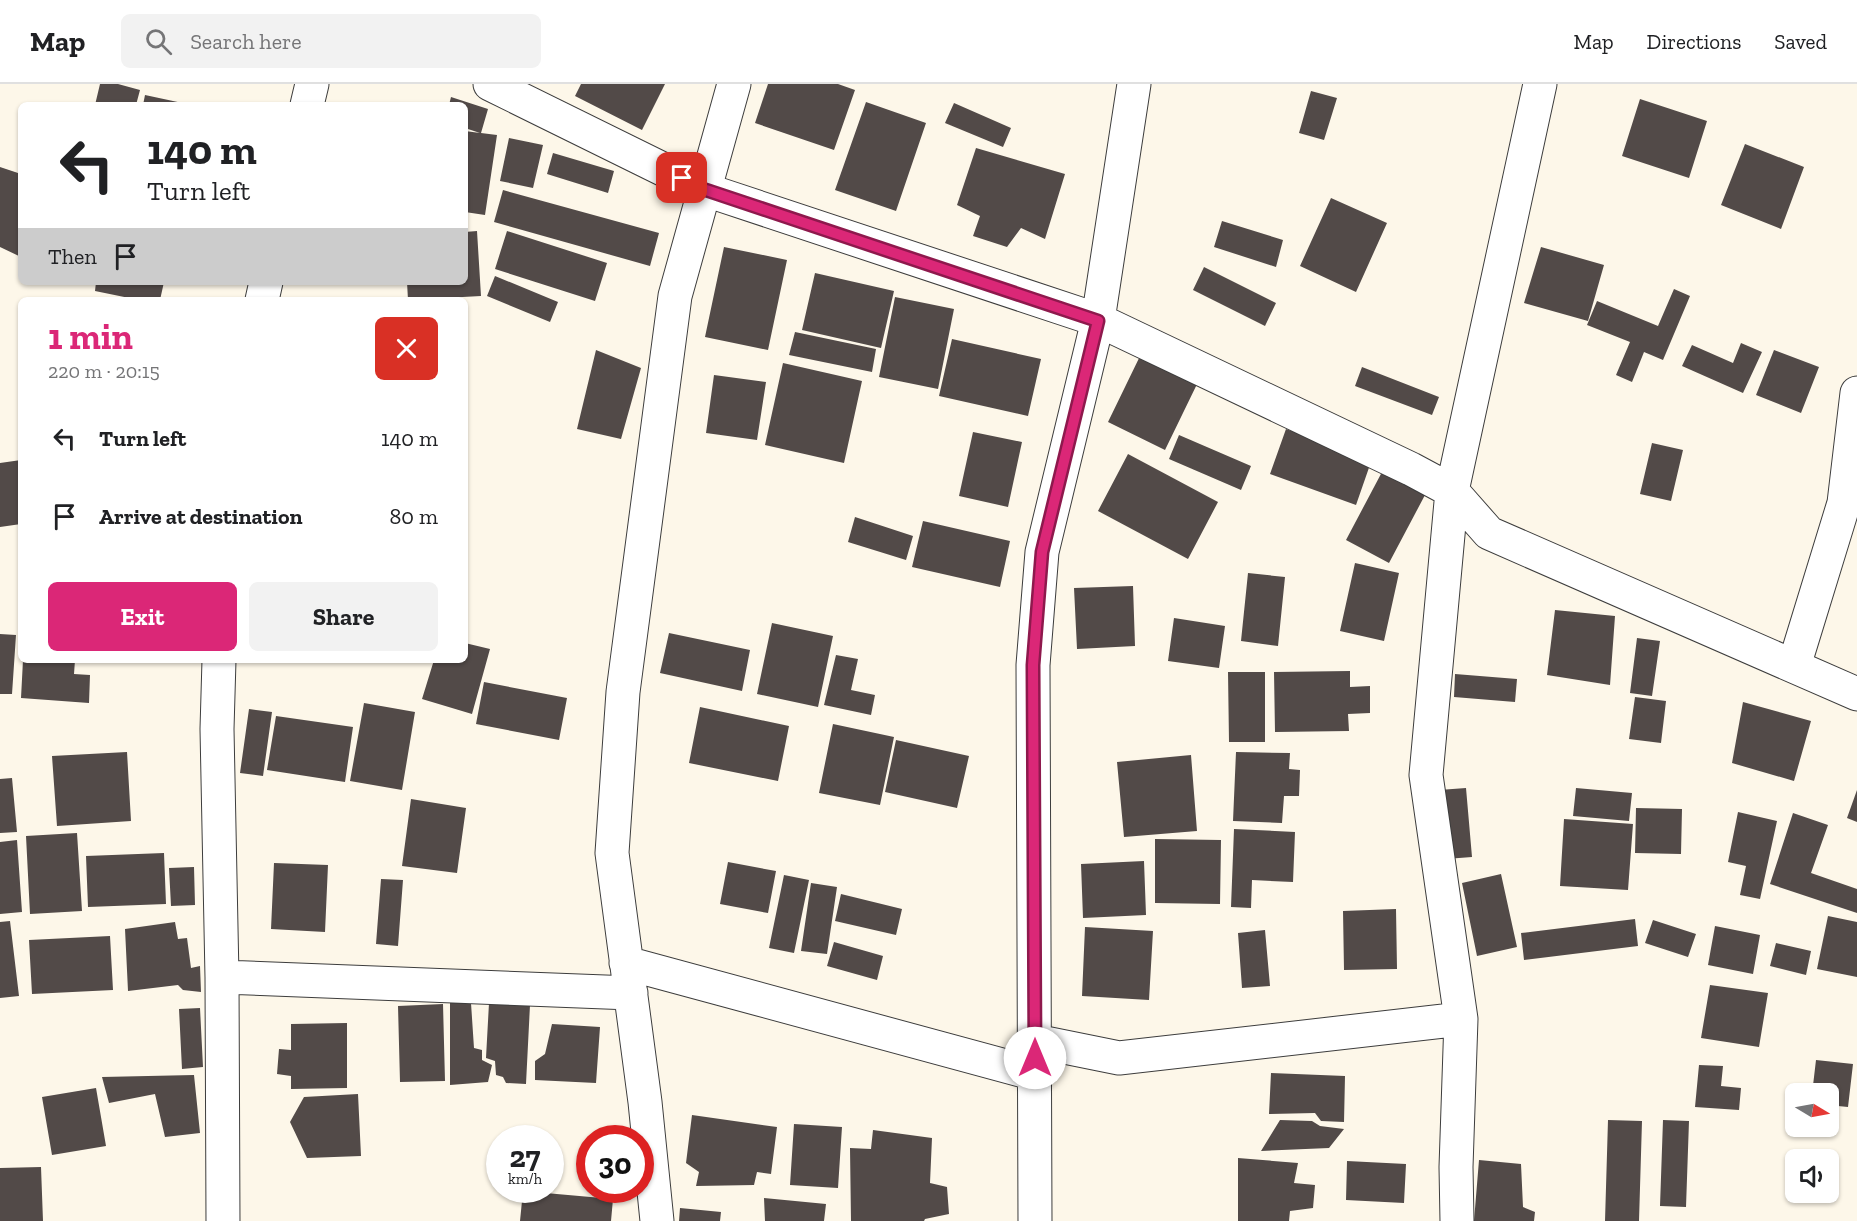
<!DOCTYPE html>
<html lang="en">
<head>
<meta charset="utf-8">
<style>
  body { margin:0; font-family:"Zilla Slab",serif; background:#f2f2f2; color:#202124; height:100vh; display:flex; flex-direction:column; font-size:22px; white-space:nowrap }
  * { box-sizing:border-box; margin:0 }
  p { font-size:20px; color:#757577 }
  .icon { flex:none; width:33px; height:33px; fill:none; stroke:currentColor; stroke-width:2; stroke-linecap:round; stroke-linejoin:round }
  .map { position:relative; flex:1; overflow:hidden }
  .side { position:absolute; left:18px; top:213px; width:450px; height:366px; display:flex; flex-direction:column; background:#fff; border-radius:9px; box-shadow:0 2px 4px #0004 }
  .side>* { flex:none }
  .guide { position:absolute; left:18px; top:18px; width:450px; height:183px; border-radius:9px; box-shadow:0 2px 4px #0004; background:#fff; color:#202124; overflow:hidden }
  .needle { width:39px; rotate:100deg }
  .fabs { position:absolute; left:1785px; top:999px; display:grid; gap:12px }
  .fabs a { display:grid; place-items:center; width:54px; height:54px; border-radius:9px; background:#fff; box-shadow:0 2px 4px #0004; font-size:30px }
  .speed { position:absolute; left:486px; top:1041px; display:flex; gap:12px; font-size:30px; font-weight:700; text-align:center }
  .speed>* { display:grid; place-content:center; width:78px; height:78px; border-radius:50%; background:#fff; box-shadow:0 2px 4px #0004; line-height:1 }
  .speed small { font-size:15px; font-weight:400 }
  .speed .limit { border:9px solid #d22; background:#fff; color:#111 }
  .pin { position:absolute; display:grid; place-items:center; width:51px; height:51px; color:#fff; margin:-26px; border-radius:12px; box-shadow:0 3px 9px #0006 }
  .me { position:absolute; width:66px; margin:-33px; rotate:0deg; stroke-linejoin:round; filter:drop-shadow(0 0 4px #0008) }
  .turn { display:flex; align-items:center; gap:21px; height:126px; padding:0 30px; font-size:27px }
  .turn .icon { width:78px; height:78px; stroke-width:2.5 }
  .turn b { display:block; font-size:42px; line-height:51px }
  .then { display:flex; align-items:center; height:57px; padding:0 30px; background:#0003; gap:12px; font-size:22px }
  .round { display:grid; place-items:center; flex:none; width:63px; height:63px; border-radius:9px; background:#f2f2f2 }
  .summary { display:flex; align-items:center; justify-content:space-between; height:102px; padding:0 30px }
  h1 { font-size:36px; font-weight:700; line-height:45px; color:#db2777 }
  .cta { display:flex; gap:12px; margin-top:auto; padding:12px 30px }
  .cta a { flex:1; height:69px; border-radius:9px; background:#db2777; color:#fff; font-size:24px; font-weight:700; line-height:69px; text-align:center }
  .cta a+a { background:#f2f2f2; color:#202124 }
  ul { padding:0; list-style:none }
  li { display:flex; align-items:center; gap:18px; height:78px; padding:0 30px }
  li div { flex:1 }
  li b { display:block; font-size:22px }
  li em { font-style:normal }
  header { display:flex; align-items:center; gap:36px; box-sizing:border-box; height:84px; padding:0 30px; background:#fff; border-bottom:2px solid #e0e0e0 }
  header strong { font-size:28px }
  nav { display:flex; gap:33px; margin-inline-start:auto; font-size:21px }
  .search { width:420px; height:54px; background:#f2f2f2; display:flex; align-items:center; gap:15px; box-sizing:border-box; padding:0 21px; border-radius:9px; color:#757577; font-size:22px }
  .map>svg:first-child { display:block }
</style>
</head>
<body>
<header>
<strong>Map</strong>
<div class="search"><svg class="icon" aria-label="search" viewBox="0 0 24 24"><circle cx="10" cy="10" r="6"/><path d="M15 15l6 6"/></svg>Search here</div>
<nav><a>Map</a><a>Directions</a><a>Saved</a></nav>
</header>
<div class="map">
<svg width="1857" height="1137" viewBox="0 0 1857 1137">
  <rect width="100%" height="100%" fill="#fdf7e9"/>
  <path fill="#524a48" d="M100,0H118L140,6L136,21H95Z
    M581,0H665L642,46L575,12Z
    M768,0H838L855,6L834,66L755,39Z
    M1311,7L1337,14L1324,56L1299,49Z
    M145,11L187,20V21H143Z
    M451,13L488,25L481,49L497,51L485,131L465,128V47L480,49L465,44V21H449Z
    M1640,15L1707,37L1689,94L1622,72Z
    M866,18L926,39L896,127L835,106Z
    M954,19L1011,44L1003,63L945,39Z
    M509,54L543,61L533,104L500,97Z
    M1745,60L1804,83L1781,145L1721,121Z
    M976,64L1065,90L1045,155L1021,144L1007,163L973,152L980,132L957,121Z
    M553,69L614,87L608,109L547,90Z
    M0,83L21,90V173L0,163Z
    M503,106L659,149L650,182L494,138Z
    M1331,114L1387,139L1356,208L1300,182Z
    M1222,137L1283,156L1276,183L1214,163Z
    M477,147L481,212L408,216L407,198H465V148Z
    M507,147L607,179L595,217L495,185Z
    M724,163L787,176L768,266L705,253Z
    M1541,163L1604,181L1588,237L1524,219Z
    M1204,183L1276,219L1265,242L1193,206Z
    M815,189L894,207L881,264L802,246Z
    M495,192L558,218L550,238L487,212Z
    M96,198H164L160,216H139L95,207Z
    M1674,205L1690,212L1663,276L1644,268L1632,298L1616,291L1630,258L1587,241L1597,217L1658,242Z
    M895,213L954,225L938,305L879,293Z
    M795,248L876,265L872,288L789,271Z
    M952,255L1041,275L1028,332L939,312Z
    M1741,259L1762,268L1743,309L1682,282L1692,261L1733,279Z
    M596,266L641,284L621,355L577,345Z
    M1774,266L1819,283L1801,329L1756,311Z
    M1142,268L1199,296L1165,366L1108,338Z
    M783,279L862,297L844,379L765,361Z
    M1362,283L1439,313L1432,331L1355,302Z
    M714,291L766,298L757,356L706,349Z
    M1286,345L1372,375L1356,421L1270,390Z
    M973,348L1022,358L1008,423L959,412Z
    M1179,351L1251,382L1241,406L1169,375Z
    M1652,359L1683,366L1671,417L1640,410Z
    M1128,370L1218,418L1188,475L1098,427Z
    M21,376V440L0,443V379Z
    M1382,388L1425,411L1389,479L1346,456Z
    M855,433L913,452L906,476L848,458Z
    M923,437L1010,457L1000,503L912,483Z
    M1355,479L1399,489L1384,557L1340,547Z
    M1248,489L1285,493L1278,562L1241,557Z
    M1133,502L1135,562L1077,565L1074,504Z
    M1555,526L1615,532L1610,601L1547,591Z
    M1174,534L1225,542L1219,584L1168,577Z
    M772,539L833,552L818,623L757,610Z
    M669,549L750,566L742,607L660,589Z
    M0,550L16,551L12,610H0Z
    M1637,554L1660,557L1652,612L1630,609Z
    M465,559L490,565L472,630L422,615L434,576H465Z
    M836,571L858,575L851,606L875,611L871,631L824,621Z
    M23,576H75L74,590L90,591L89,619L21,614Z
    M1350,587V603L1370,602V629L1348,630L1349,647L1275,648L1274,588Z
    M1228,588H1265V658H1229Z
    M1455,590L1517,595L1515,618L1454,613Z
    M484,598L567,614L559,656L476,640Z
    M1635,613L1666,617L1661,659L1629,655Z
    M1743,618L1811,637L1794,697L1732,679Z
    M364,619L415,628L402,706L350,697Z
    M700,623L789,642L778,697L689,679Z
    M249,625L272,628L263,692L240,689Z
    M276,632L353,643L345,698L267,686Z
    M833,640L894,653L880,721L819,709Z
    M896,656L969,672L957,724L885,708Z
    M127,668L131,737L57,742L52,672Z
    M1236,668L1290,669L1289,685L1300,686L1299,712H1284L1282,739L1233,737Z
    M1191,671L1197,747L1124,753L1117,678Z
    M12,694L17,748L0,749V695Z
    M1466,704L1472,773L1446,775L1439,706Z
    M1576,704L1632,709L1629,737L1573,732Z
    M1857,706V738L1847,734Z
    M411,715L466,724L457,789L402,782Z
    M1636,724L1682,725L1681,770L1635,769Z
    M1738,728L1777,737L1760,815L1740,811L1746,782L1728,778Z
    M1793,729L1828,741L1811,789L1857,805V829L1770,800Z
    M1564,735L1633,740L1628,806L1560,802Z
    M1234,745L1295,748L1293,798L1252,796L1251,824L1231,823Z
    M77,749L82,827L30,830L26,752Z
    M1155,755L1221,756L1220,820L1155,819Z
    M17,756L22,828L0,830V758Z
    M164,769L166,820L88,823L86,772Z
    M1144,777L1146,831L1083,834L1081,780Z
    M728,778L776,787L768,829L720,820Z
    M274,779L328,781L325,848L271,845Z
    M194,783L195,821L171,822L169,784Z
    M1501,790L1517,863L1477,872L1462,799Z
    M784,791L809,796L794,869L769,864Z
    M381,795L403,796L398,862L376,860Z
    M811,799L837,803L827,870L801,867Z
    M841,810L902,825L896,851L835,837Z
    M1396,825L1397,885L1344,886L1343,827Z
    M1828,832L1857,838V893L1817,885Z
    M1635,835L1638,862L1524,876L1521,849Z
    M1653,836L1696,850L1688,873L1645,859Z
    M10,837L19,912L0,914V838Z
    M175,838L178,855L187,854L191,884L200,882L201,908L183,906L178,901L128,907L125,845Z
    M1715,842L1760,851L1753,890L1708,881Z
    M1085,843L1153,847L1149,916L1082,912Z
    M1265,846L1270,902L1242,904L1238,849Z
    M110,852L113,906L32,910L29,856Z
    M834,858L883,872L877,896L827,882Z
    M1776,859L1811,867L1806,891L1770,882Z
    M1710,901L1768,909L1759,963L1701,954Z
    M450,919H471L474,964L482,966V976L492,981L488,998L450,1001Z
    M489,919L530,921L526,1000L506,999L503,993L496,991L495,977L486,974Z
    M443,920L445,997L400,998L398,922Z
    M200,924L203,983L182,985L179,925Z
    M347,939V1004L291,1005V992L277,990L279,965L291,966V940Z
    M552,940L600,943L596,999L535,996V977L545,970Z
    M1816,976L1853,980L1848,1023L1828,1021V1010H1812Z
    M1699,981L1723,982L1721,1002L1741,1004L1739,1026L1695,1023Z
    M1271,989L1345,992L1344,1038L1321,1037L1315,1029L1269,1030Z
    M194,991L200,1049L165,1053L155,1010L109,1019L102,993Z
    M96,1004L106,1062L52,1071L42,1013Z
    M358,1010L361,1072L307,1074L290,1038L304,1013Z
    M692,1031L777,1043L771,1090L757,1088L754,1101L696,1102L699,1088L686,1079Z
    M1280,1036L1312,1037L1320,1042L1344,1045L1329,1064L1261,1067Z
    M1608,1036L1642,1037L1639,1137H1605Z
    M1663,1036L1689,1037L1686,1123L1660,1122Z
    M794,1040L842,1043L838,1104L790,1101Z
    M873,1046L932,1054L930,1099L947,1103L949,1130L925,1135L924,1137H851L850,1064L871,1065Z
    M1238,1074L1298,1079L1294,1099L1315,1101L1313,1124L1290,1127L1289,1137H1238Z
    M1479,1076L1521,1080L1523,1123L1535,1128L1534,1137H1474Z
    M1347,1077L1406,1080L1404,1119L1346,1116Z
    M41,1083L43,1137H0V1084Z
    M523,1107L613,1115L611,1137H520Z
    M764,1114L826,1120L824,1137H765Z
    M680,1124L721,1128L720,1137H679Z"/>
  <g fill="none" stroke-linecap="round" stroke-linejoin="round">
    <g stroke="#3d3d3d" stroke-width="35">
      <path id="minor" d="M490,0L703,105L1098,236L1411,385L1452,407L1489,449L1857,610
        M307,21L312,0
        M262,216L266,198
        M219,576L217,645L222,893L223,1137
        M1794,582L1844,419L1857,309
        M626,879L1035,990
        M222,893L631,909
        M1035,957L1119,974L1461,935
        M657,1137L645,1018L612,769L623,608L675,212L734,0
        M1035,1137L1033,581L1042,468L1098,236L1134,0
        M1457,1137L1456,1083L1461,935L1426,691L1452,407L1540,0"/>
    </g>
    <use href="#minor" stroke="#fff" stroke-width="33"/>
  </g>
  <g fill="none" stroke-linecap="round" stroke-linejoin="round">
    <g stroke="#8e194d" stroke-width="15">
      <path id="route" d="M682,94L703,105L1098,237L1042,468L1033,581L1035,974"/>
    </g>
    <use href="#route" stroke="#db2777" stroke-width="10"/>
  </g>
</svg>
<div class="fabs">
<a><svg class="needle" viewBox="-14 -14 28 28"><path d="M0-13l5 13h-10z" fill="#e53935"/><path d="M0 13l5-13h-10z" fill="#757577"/></svg></a>
<a><svg class="icon" aria-label="sound" viewBox="0 0 24 24"><path d="M4 9h4l5-4v14l-5-4H4zM17 9q2 3 0 6"/></svg></a>
</div>
<div class="speed"><div>27<small>km/h</small></div><div class="limit">30</div></div>
<div class="pin" style="left:682px;top:94px;background:#d93025"><svg class="icon" aria-label="arrive" viewBox="0 0 24 24"><path d="M6 21V4h12l-3 4 3 4H6"/></svg></div>
<svg class="me" style="left:1035px;top:974px" viewBox="-20 -20 40 40"><circle r="19" fill="#fff"/><path d="M0-13L10 11 0 6-10 11z" fill="#db2777"/></svg>
<div class="guide">
<div class="turn"><svg class="icon" aria-label="left" viewBox="0 0 24 24"><path d="M17 20v-9H6M10 6l-5 5 5 5"/></svg><div><b>140 m</b>Turn left</div></div>
<div class="then">Then<svg class="icon" aria-label="arrive" viewBox="0 0 24 24"><path d="M6 21V4h12l-3 4 3 4H6"/></svg></div>
</div>
<section class="side">
<div class="summary"><div><h1>1 min</h1><p>220 m · 20:15</p></div><a class="round" style="background:#d93025;color:#fff"><svg class="icon" aria-label="close" viewBox="0 0 24 24"><path d="M6 6l12 12M18 6L6 18"/></svg></a></div>
<ul>
<li><svg class="icon" aria-label="left" viewBox="0 0 24 24"><path d="M17 20v-9H6M10 6l-5 5 5 5"/></svg><div><b>Turn left</b></div><em>140 m</em></li>
<li><svg class="icon" aria-label="arrive" viewBox="0 0 24 24"><path d="M6 21V4h12l-3 4 3 4H6"/></svg><div><b>Arrive at destination</b></div><em>80 m</em></li>
</ul>
<div class="cta"><a>Exit</a><a>Share</a></div>
</section>
</div>
</body>
</html>
